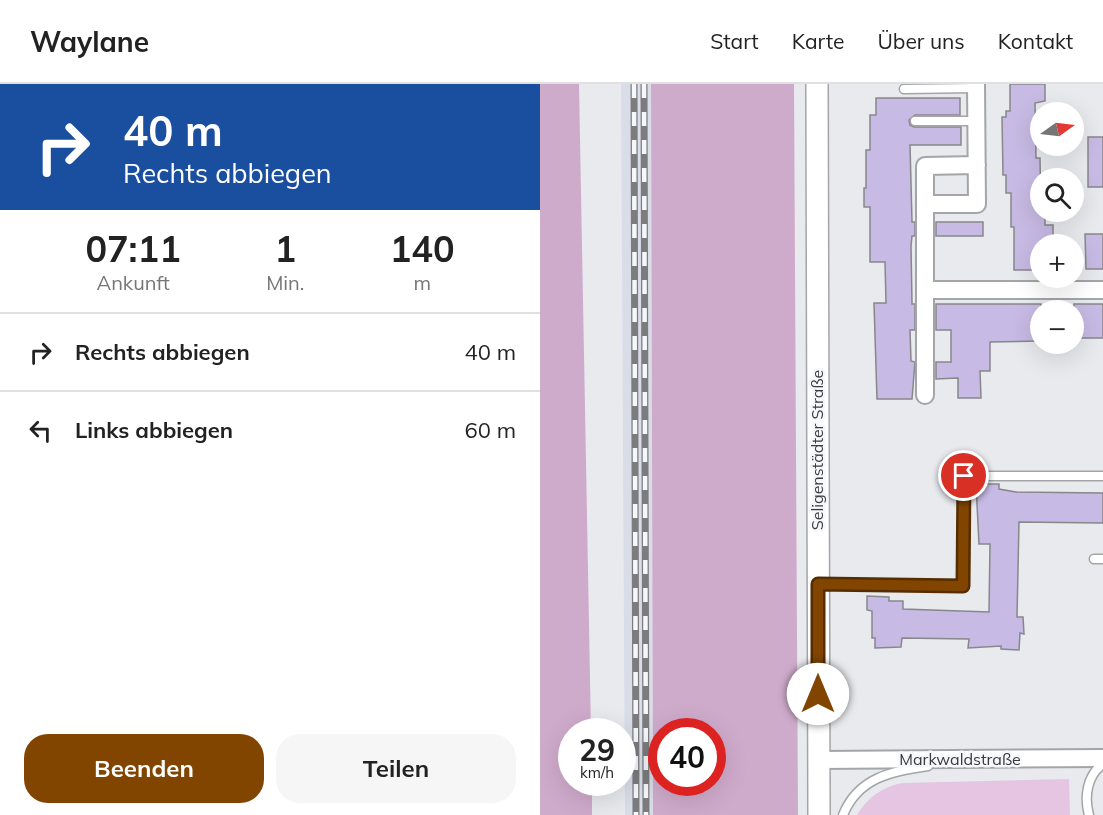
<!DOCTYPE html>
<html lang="de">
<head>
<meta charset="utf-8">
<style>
  body { margin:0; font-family:Mulish,sans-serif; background:#f6f6f6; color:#222; height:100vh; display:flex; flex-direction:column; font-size:22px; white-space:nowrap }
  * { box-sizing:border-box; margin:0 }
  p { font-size:20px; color:#767676 }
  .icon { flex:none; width:33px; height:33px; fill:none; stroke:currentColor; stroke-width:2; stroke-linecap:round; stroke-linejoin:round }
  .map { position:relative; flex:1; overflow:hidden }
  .drawer { display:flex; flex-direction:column; background:#fff; width:540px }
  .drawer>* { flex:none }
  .banner { background:#1a4fa0; color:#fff; overflow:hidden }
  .needle { width:39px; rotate:76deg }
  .tools { position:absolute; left:490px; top:18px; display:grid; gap:12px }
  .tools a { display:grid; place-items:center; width:54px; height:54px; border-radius:50%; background:#fff; box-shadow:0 6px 24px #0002; font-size:30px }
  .speed { position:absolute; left:18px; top:634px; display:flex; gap:12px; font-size:30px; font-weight:700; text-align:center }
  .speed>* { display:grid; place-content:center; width:78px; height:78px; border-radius:50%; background:#fff; box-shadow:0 6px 24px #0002; line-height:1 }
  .speed small { font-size:15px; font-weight:400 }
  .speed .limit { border:9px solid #d22; background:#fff; color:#111 }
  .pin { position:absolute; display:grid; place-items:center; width:51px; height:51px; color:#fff; margin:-26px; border:3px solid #fff; border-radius:50%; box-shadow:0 2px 6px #0007 }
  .me { position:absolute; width:66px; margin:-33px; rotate:0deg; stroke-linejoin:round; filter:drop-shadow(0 0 4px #0008) }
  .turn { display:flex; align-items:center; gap:21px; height:126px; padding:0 24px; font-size:27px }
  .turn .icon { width:78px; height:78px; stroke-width:2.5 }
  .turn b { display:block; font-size:42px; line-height:51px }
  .eta { display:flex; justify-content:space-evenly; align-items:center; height:102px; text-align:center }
  .eta b { font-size:36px; font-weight:700; line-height:42px }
  .button { display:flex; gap:12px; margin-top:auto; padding:12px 24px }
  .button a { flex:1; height:69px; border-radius:24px; background:#814500; color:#fff; font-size:24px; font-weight:700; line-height:69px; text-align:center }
  .button a+a { background:#f6f6f6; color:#222 }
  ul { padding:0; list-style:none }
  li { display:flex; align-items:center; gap:18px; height:78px; padding:0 24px; border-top:2px solid #e0e0e0 }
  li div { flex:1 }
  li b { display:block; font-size:22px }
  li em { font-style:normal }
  header { display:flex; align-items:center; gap:36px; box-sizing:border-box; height:84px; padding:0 30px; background:#fff; border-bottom:2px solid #e0e0e0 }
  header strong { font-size:28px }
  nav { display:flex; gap:33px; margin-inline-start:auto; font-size:21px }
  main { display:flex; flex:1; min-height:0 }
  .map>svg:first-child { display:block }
</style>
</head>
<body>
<header>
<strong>Waylane</strong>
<nav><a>Start</a><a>Karte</a><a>Über uns</a><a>Kontakt</a></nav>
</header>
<main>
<section class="drawer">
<div class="banner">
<div class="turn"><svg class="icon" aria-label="right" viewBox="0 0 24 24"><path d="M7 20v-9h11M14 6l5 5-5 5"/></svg><div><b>40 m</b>Rechts abbiegen</div></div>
</div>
<div class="eta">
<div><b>07:11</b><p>Ankunft</p></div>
<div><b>1</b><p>Min.</p></div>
<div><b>140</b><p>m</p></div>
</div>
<ul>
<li><svg class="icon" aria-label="right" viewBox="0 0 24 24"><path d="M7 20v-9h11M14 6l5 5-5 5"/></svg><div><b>Rechts abbiegen</b></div><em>40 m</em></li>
<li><svg class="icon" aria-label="left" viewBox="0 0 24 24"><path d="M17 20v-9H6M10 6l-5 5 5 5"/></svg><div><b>Links abbiegen</b></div><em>60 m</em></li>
</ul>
<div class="button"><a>Beenden</a><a>Teilen</a></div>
</section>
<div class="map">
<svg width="563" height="731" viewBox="0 0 563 731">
  <rect width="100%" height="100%" fill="#e8eaee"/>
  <path fill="#d9dde8" d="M81,0H111L113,731H85Z"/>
  <path fill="#e5c5e2" d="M529,695L530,731H317C328,713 342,703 362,699Z"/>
  <path fill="#cfabcb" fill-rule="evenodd" d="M0,0H39L51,648H32V699H52V731H0Z
    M111,0H254L258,731H113ZM122,648H172V699H122Z"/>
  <path fill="#c7bae4" stroke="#88878a" stroke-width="1.5" d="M470,0H505V17L495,19L496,74H500L501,128H505V141H513V156L503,157V160H501V186H474V143H471V109H466V91H463L462,33H466V27H470Z
    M336,14H420V31H375L369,36L370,41L374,43H421V61H370L372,138H375V152H372L371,162L372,220H375V246H370L371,277L375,278L372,315H337L334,219H346L345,178H330V123H324V104H326V66H330V31H336Z
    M548,53H563V103H548Z
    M396,138H443V152H396Z
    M545,150H563V185H546Z
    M396,220H501V254L500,257L450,258V287H440L441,314H418V294L396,295V278H411V246H396Z
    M534,220H563V254H534Z
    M436,400H459V405L476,408L563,409V439L479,438L477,533H483L484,550L480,549L479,566L461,565V562L428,564L429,555L362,554L361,563L335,564V554H332V527L327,526V512L349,513V517H363V525L449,528L450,460H439Z"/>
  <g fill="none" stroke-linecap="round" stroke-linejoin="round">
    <g stroke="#a4a5a9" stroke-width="11">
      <path id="service" d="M364,5L436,4
        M375,37H436
        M554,475H563
        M278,500L423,502L424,392H563
        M303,731C318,694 351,687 388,682
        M549,731C544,713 547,691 563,680"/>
    </g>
    <g stroke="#a4a5a9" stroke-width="20">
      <path id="minor" d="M385,120V82L437,81
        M385,206H563
        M385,311V120H437L436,0
        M278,676L563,674"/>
    </g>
    <g stroke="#a4a5a9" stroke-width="24">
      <path id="tertiary" d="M277,0L279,731"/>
    </g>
    <use href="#service" stroke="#fff" stroke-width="8"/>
    <use href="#minor" stroke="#fff" stroke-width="16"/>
    <use href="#tertiary" stroke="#fff" stroke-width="21"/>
    <g stroke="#7c7c7f" stroke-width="7">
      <path id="rail" d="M94,0L96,731
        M104,0L106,731"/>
    </g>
    <use href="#rail" stroke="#f6f7fb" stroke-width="4.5" stroke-dasharray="14" stroke-linecap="butt"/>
  </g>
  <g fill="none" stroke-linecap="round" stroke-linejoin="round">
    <g stroke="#542d00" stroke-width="15">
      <path id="route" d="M278,610V500L423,502L424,392"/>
    </g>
    <use href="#route" stroke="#814500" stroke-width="10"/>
  </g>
  <g text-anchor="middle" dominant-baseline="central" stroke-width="5" stroke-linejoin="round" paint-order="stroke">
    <g font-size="16" fill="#3a3a3c" stroke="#f6f7fb">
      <text transform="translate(277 366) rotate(-90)">Seligenstädter Straße</text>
      <text x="420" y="675">Markwaldstraße</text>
    </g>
  </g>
</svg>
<div class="tools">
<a><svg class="needle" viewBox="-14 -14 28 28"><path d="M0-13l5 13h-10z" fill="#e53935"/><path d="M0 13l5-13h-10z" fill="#767676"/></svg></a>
<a><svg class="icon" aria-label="search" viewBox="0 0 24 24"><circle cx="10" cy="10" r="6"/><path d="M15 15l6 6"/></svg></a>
<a>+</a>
<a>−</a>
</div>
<div class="speed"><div>29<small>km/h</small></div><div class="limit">40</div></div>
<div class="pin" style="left:424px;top:392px;background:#d93025"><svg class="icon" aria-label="arrive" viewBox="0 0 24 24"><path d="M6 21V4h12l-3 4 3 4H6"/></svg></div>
<svg class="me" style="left:278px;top:610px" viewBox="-20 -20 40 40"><circle r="19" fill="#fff"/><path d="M0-13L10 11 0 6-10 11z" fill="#814500"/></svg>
</div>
</main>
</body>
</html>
